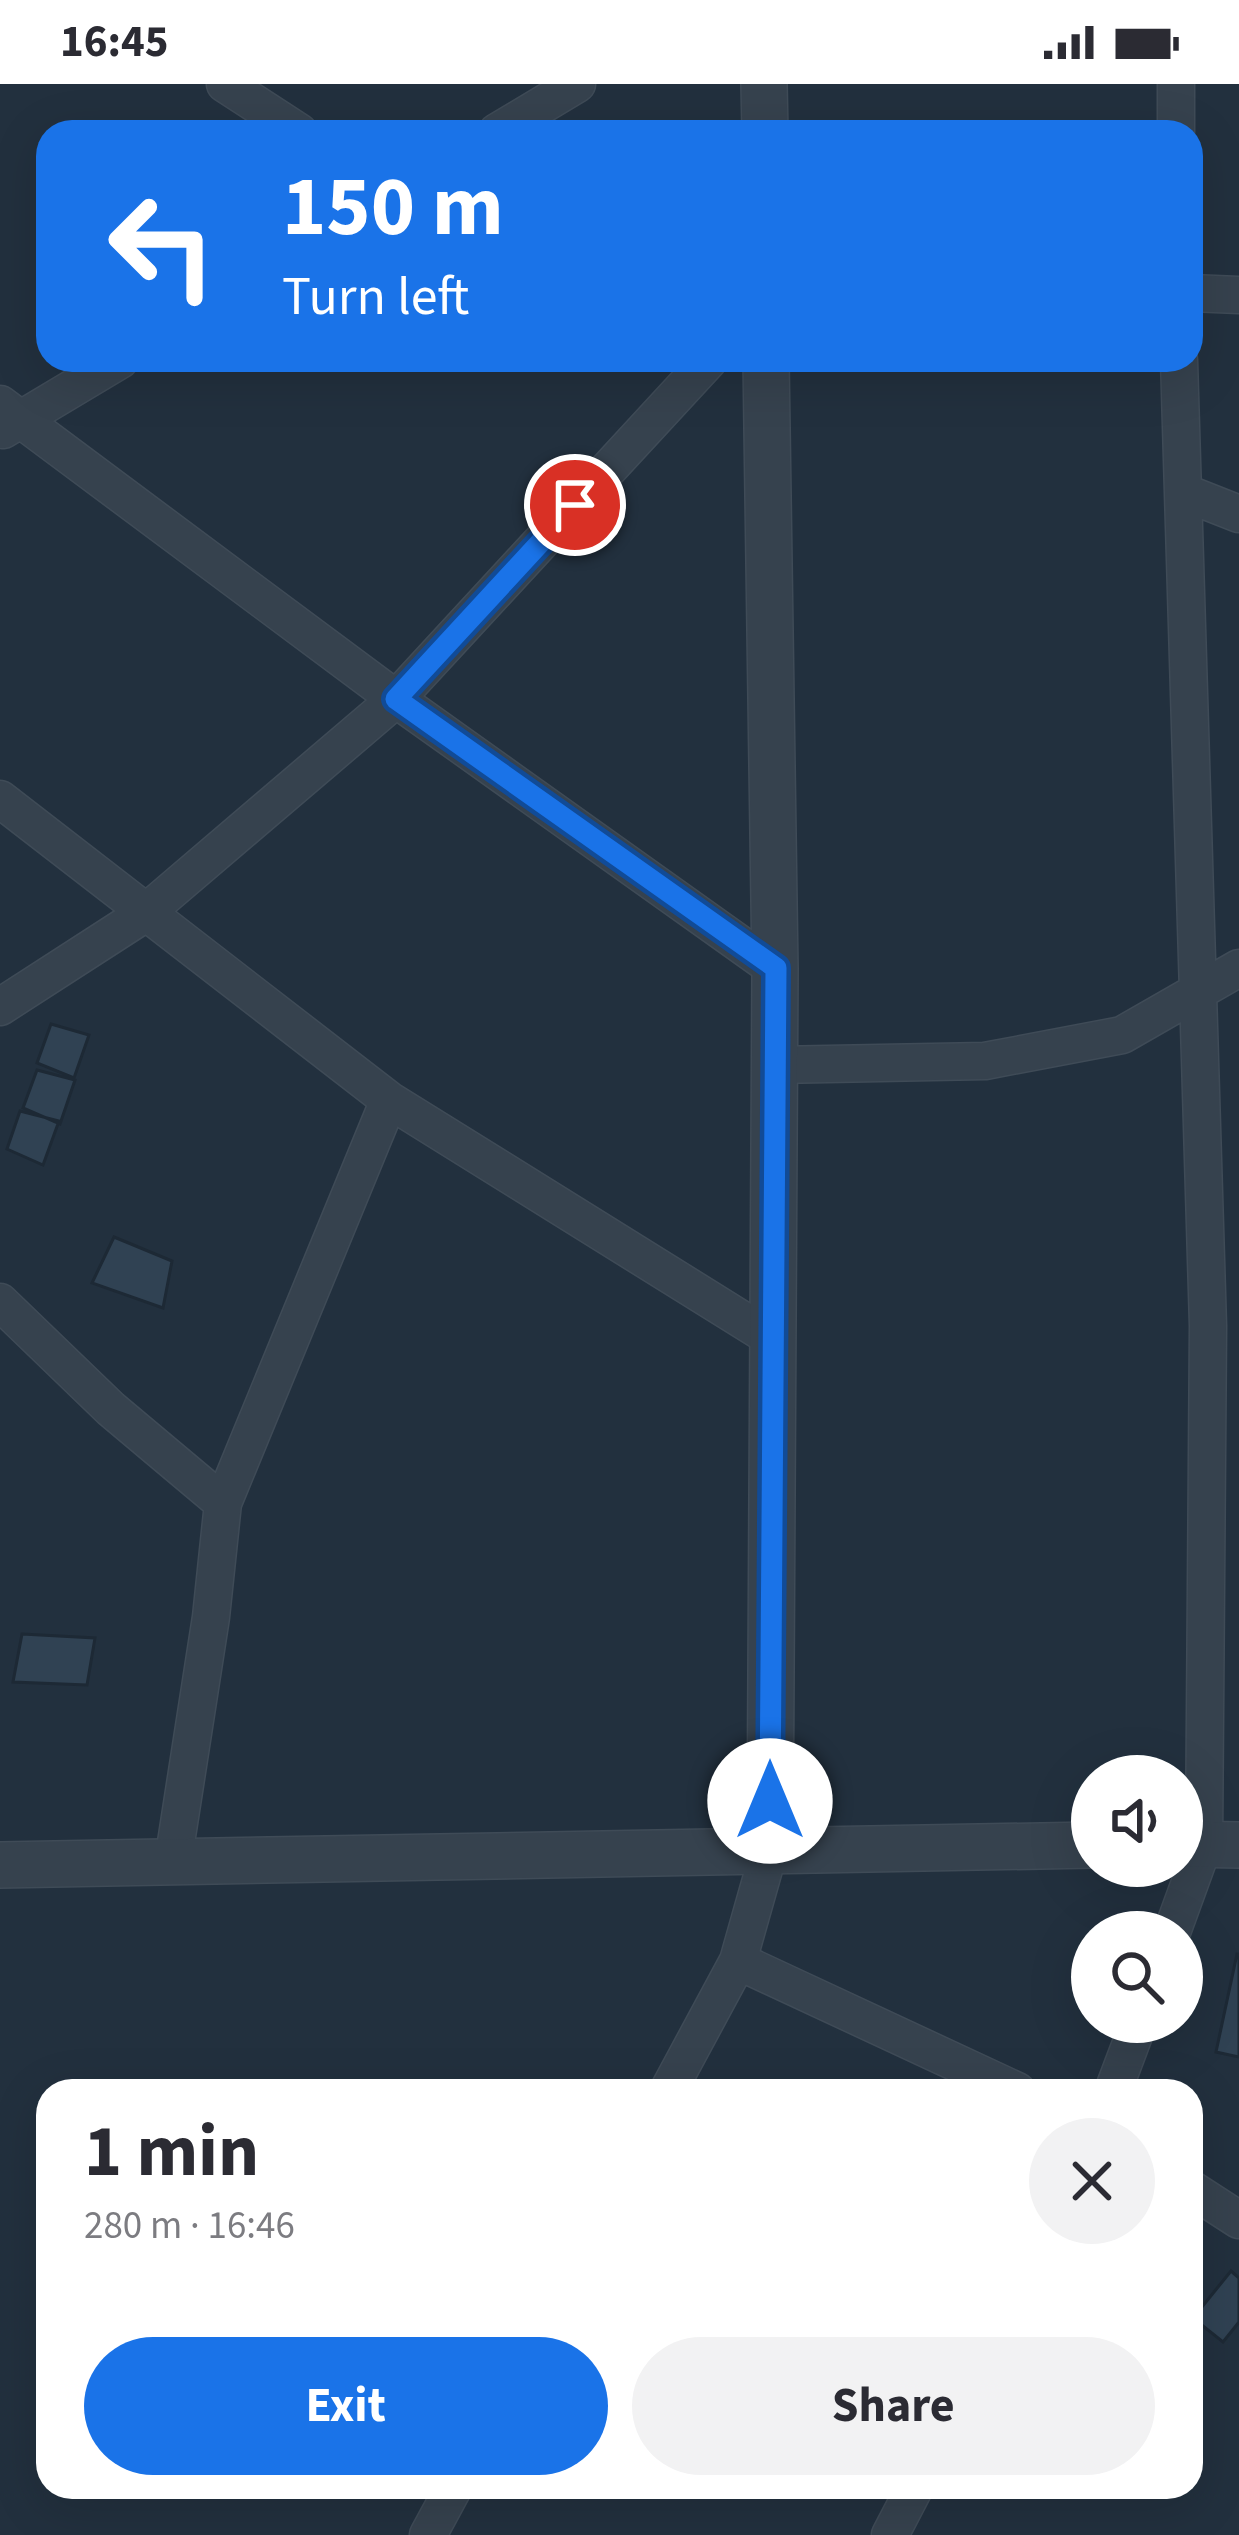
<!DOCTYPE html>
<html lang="en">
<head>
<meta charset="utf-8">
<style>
  body { margin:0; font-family:"Source Sans 3",sans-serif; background:#f2f2f3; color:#2b2b33; height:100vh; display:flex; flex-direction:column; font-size:45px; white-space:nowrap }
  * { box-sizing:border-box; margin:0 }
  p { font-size:39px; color:#7c7c81 }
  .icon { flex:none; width:66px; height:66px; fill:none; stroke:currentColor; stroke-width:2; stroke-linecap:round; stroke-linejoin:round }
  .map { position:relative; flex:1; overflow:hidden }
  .drawer { position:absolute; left:36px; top:1995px; width:1167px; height:420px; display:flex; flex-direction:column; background:#fff; border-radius:36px; box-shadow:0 12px 48px #0002 }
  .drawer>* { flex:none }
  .top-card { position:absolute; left:36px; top:36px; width:1167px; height:252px; border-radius:36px; box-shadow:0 12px 48px #0002; background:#1a73e8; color:#fff; overflow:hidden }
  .buttons { position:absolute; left:1071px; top:1671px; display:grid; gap:24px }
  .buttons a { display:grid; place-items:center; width:132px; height:132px; border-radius:50%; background:#fff; box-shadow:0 12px 48px #0002; font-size:60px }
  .pin { position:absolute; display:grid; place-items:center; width:102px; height:102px; color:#fff; margin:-51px; border:6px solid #fff; border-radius:50%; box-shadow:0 3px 12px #0007 }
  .me { position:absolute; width:132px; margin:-66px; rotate:0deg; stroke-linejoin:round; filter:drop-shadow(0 0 9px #0008) }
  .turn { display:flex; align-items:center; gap:42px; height:252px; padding:0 48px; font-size:54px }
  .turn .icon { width:156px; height:156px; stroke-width:2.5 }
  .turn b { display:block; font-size:84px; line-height:102px }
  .round { display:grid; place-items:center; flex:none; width:126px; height:126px; border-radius:63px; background:#f2f2f3 }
  .head { display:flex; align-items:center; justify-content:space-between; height:204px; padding:0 48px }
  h1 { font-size:72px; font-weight:700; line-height:90px }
  .action { display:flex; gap:24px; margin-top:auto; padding:24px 48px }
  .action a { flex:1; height:138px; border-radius:72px; background:#1a73e8; color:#fff; font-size:48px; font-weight:700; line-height:138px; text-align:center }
  .action a+a { background:#f2f2f3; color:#2b2b33 }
  .status { display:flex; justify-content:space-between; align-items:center; height:84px; padding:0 60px; background:#fff; direction:ltr }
  .status svg { height:33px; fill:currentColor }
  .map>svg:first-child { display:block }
</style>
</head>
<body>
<div class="status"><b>16:45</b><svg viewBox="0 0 49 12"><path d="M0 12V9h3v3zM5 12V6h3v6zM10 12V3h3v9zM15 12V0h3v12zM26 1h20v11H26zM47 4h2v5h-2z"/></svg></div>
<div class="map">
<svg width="1239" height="2451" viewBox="0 0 1239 2451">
  <rect width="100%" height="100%" fill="#22303e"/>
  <path fill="#304253" stroke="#1d2935" stroke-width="3" d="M51,940L89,951L74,994L37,979Z
    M37,986L75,996L60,1040L23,1024Z
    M20,1027L59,1037L43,1081L7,1065Z
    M114,1153L172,1177L163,1224L92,1199Z
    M22,1550L95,1554L87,1601L13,1598Z
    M1237,1870H1239V1973L1216,1968Z
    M1231,2187L1239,2194V2238L1223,2258L1193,2234Z"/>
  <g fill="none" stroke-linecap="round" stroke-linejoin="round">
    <g stroke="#3f4b57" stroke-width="39">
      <path id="minor" d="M225,0L299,48
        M1176,0V48
        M497,48L577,0
        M1191,209L1239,211
        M0,320L396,615L775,885
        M3,346L120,276
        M1183,408L1239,430
        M0,715L389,1016L773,1255
        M0,923L144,830L396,615L709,276
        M775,981L985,977L1122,951L1239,884
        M0,1218L111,1325L223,1419
        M173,1778L211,1533L223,1419L389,1016
        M1172,1848L1204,1760L1208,1242L1179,276
        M738,1877L1017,2007
        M668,2007L738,1877L770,1764
        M1113,2007L1139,1938
        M1191,2105L1239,2136
        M428,2451L454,2403
        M890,2451L915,2403"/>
    </g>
    <g stroke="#3f4b57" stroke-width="48">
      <path id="tertiary" d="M764,0L765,48
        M766,276L775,885L770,1764
        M1182,1760L1239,1761
        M0,1781L1092,1761"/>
    </g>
    <use href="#minor" stroke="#36424e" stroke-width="36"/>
    <use href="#tertiary" stroke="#36424e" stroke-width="45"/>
  </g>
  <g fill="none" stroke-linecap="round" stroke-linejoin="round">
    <g stroke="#114b97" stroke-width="30">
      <path id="route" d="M575,421L396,615L776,884L770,1717"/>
    </g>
    <use href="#route" stroke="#1a73e8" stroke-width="21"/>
  </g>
</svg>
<div class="buttons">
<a><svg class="icon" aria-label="sound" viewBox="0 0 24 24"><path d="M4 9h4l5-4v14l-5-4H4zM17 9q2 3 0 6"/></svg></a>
<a><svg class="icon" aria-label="search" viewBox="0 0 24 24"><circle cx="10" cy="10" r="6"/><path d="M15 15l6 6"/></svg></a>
</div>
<div class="pin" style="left:575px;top:421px;background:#d93025"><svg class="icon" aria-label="arrive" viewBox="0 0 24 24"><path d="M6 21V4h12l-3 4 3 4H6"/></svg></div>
<svg class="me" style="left:770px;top:1717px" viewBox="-20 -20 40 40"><circle r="19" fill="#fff"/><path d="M0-13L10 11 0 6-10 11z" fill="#1a73e8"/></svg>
<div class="top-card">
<div class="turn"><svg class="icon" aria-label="left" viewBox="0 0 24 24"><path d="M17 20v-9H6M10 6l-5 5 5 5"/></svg><div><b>150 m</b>Turn left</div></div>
</div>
<section class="drawer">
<div class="head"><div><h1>1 min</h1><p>280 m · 16:46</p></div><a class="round"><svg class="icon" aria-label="close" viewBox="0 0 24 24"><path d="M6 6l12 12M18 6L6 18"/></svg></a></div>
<div class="action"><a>Exit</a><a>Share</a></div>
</section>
</div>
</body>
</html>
